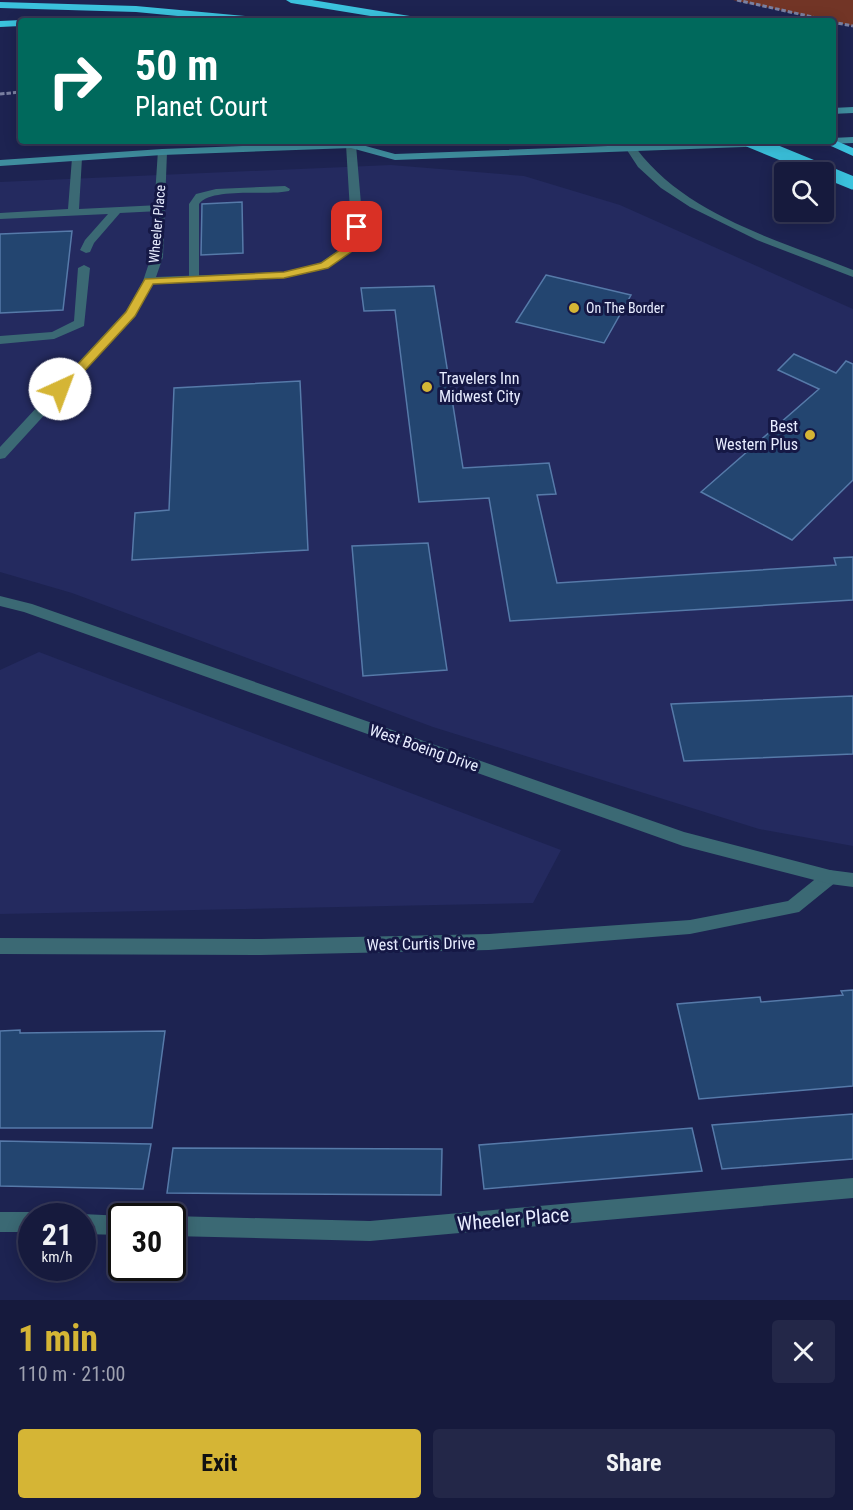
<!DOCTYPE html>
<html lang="en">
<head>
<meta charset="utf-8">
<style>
  body { margin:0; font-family:"Roboto Condensed",sans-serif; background:#232748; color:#f1f3f6; height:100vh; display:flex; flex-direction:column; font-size:22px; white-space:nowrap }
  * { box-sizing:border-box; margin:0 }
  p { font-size:20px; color:#9ea1b0 }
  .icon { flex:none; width:33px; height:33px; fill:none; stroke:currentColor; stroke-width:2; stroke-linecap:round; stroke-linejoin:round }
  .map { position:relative; height:1300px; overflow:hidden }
  .panel { display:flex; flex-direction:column; background:#161a3d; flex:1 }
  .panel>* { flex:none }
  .hud { position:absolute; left:18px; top:18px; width:818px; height:126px; border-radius:6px; box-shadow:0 3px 15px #0003,0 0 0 2px #353857; background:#00695c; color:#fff; overflow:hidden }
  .fabs { position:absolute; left:774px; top:162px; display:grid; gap:12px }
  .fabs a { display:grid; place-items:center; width:60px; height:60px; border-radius:6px; background:#161a3d; box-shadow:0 3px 15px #0003,0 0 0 2px #353857; font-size:30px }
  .speed { position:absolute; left:18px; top:1203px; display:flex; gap:12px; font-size:30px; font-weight:700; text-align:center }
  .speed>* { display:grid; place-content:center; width:78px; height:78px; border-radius:50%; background:#161a3d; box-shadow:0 3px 15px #0003,0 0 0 2px #353857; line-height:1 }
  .speed small { font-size:15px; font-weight:400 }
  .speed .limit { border:3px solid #111; border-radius:9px; background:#fff; color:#111 }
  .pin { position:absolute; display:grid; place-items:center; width:51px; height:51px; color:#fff; margin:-26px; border-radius:12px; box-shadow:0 3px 9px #0006 }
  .me { position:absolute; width:66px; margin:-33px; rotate:43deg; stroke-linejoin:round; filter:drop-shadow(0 0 4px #0008) }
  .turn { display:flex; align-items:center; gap:21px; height:126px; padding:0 18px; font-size:27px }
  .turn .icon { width:78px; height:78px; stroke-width:2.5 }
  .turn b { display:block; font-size:42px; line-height:51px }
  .round { display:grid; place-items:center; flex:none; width:63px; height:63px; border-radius:6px; background:#232748 }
  .summary { display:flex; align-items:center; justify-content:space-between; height:102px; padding:0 18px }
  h1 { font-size:36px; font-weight:700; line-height:45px; color:#d5b535 }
  .action { display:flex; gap:12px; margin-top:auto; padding:12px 18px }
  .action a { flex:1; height:69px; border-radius:6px; background:#d5b535; color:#111; font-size:24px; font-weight:700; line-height:69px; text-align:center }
  .action a+a { background:#232748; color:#f1f3f6 }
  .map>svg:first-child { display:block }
</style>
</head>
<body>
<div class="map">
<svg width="853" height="1300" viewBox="0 0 853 1300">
  <rect width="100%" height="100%" fill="#1d2351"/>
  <path fill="#242a5f" d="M391,165L524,176L620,205L853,309V846L759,829L433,727L72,593L0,572V182Z
    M39,652L561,850L533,903L0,914V670Z"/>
  <path fill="#723526" d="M733,0H853V26Z"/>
  <path fill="#234570" stroke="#567aa9" stroke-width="1.5" d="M242,202L243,253L201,255L202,204Z
    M72,231L63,310L0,313V234Z
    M546,275L631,295L604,343L516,322Z
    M434,286L463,468L549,463L556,494L537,495L557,583L836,565L834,558L853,557V600L510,621L489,498L419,502L395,310L364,311L361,288Z
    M794,354L836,373L846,361L853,364V480L792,540L701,492L819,389L778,370Z
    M300,381L308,550L132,560L135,513L169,510L174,388Z
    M428,543L447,670L363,676L352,546Z
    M853,696V754L684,761L671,704Z
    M853,990V1086L699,1099L677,1004L760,997L761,1002L843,995L841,991Z
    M20,1030V1033L165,1031L152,1128H0V1031Z
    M853,1114V1159L722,1169L712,1125Z
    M692,1128L702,1171L484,1189L479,1145Z
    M0,1141L151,1144L143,1189L0,1186Z
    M173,1148L442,1149L441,1195L167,1193Z"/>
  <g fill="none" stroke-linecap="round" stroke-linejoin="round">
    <path stroke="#7a80a1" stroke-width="3" stroke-dasharray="4.5 2" stroke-linecap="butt" d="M737,0L830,21
      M832,22L853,26
      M0,94L21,92"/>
    <path fill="#3b6974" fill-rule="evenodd" d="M77,155L82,158L79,209L160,205L166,208L160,211L120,213L94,243L90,252L86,253L80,250L85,240L108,214L0,219V213L68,209L72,158Z
      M285,186L290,189L289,191C267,196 212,187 199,204V279L197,281H189V204L196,194L216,189Z
      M84,265L90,268L84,326L54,339L0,344V336L52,332L74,321L78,268Z"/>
    <path fill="#3b6974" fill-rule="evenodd" d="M351,142L356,145L363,227L352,251L328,268L284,278L153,284L135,316L5,458L0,459V447L126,311L143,281L151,257L158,150L167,152L163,257L156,277L284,272L320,263L343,247L351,227L346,145Z
      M830,870L836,872L839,877L836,882L799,912L690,934L489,950L261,955L0,954V938L261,939L489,934L690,920L788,901L824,872Z
      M853,1178V1198L370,1241L172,1236L171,1216L370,1221Z
      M0,1212H32L40,1216H32V1232H0Z
      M82,1214L125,1216H122V1235L82,1234V1216H76Z"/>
    <path fill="#3b6974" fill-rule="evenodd" d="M621,141H631C680,214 776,239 853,270V277L757,240L690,207L661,188L638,167Z
      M0,596L32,604L684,832L830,870L853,873V887L830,884L683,846L24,612L0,606Z"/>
    <path fill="#3f8d9e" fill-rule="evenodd" d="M853,107V113L832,114V108Z
      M853,137V143L395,160L351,148L162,155L0,166V160L162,149L351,142L395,154L742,141H832V138Z"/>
    <path fill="#3bc2dd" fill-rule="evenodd" d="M286,0H312L422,18L428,21H401L291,3Z
      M0,2L136,6L267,18L273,21H230L136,12L0,8Z
      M123,16L127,17V21H70L76,18Z
      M21,20L25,21H21V26L0,27V21Z
      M832,139L853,148V156L820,141Z"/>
    <path stroke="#3bc2dd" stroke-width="13" d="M750,141L853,183"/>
  </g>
  <path fill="#d5b535" stroke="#8a7622" stroke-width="1.5" d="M357,224L363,227L351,252L328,268L284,278L153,284L135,316L65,392L60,393L55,389L126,312L145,279L284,272L321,263L343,248L352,227Z"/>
  <g fill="#d5b535" stroke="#151845" stroke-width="2">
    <circle cx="574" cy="308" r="6"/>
    <circle cx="427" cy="387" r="6"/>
    <circle cx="810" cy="435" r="6"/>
  </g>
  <g text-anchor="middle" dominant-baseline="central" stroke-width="6" stroke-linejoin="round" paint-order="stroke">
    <g font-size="14" fill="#e8edff" stroke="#151845">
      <text transform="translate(157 224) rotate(-85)">Wheeler Place</text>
    </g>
    <g font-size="14" fill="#e8edff" stroke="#151845" text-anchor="start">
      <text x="586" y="308">On The Border</text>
    </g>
    <g font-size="16" fill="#e8edff" stroke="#151845" text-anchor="start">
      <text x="439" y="378">Travelers Inn<tspan x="439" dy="18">Midwest City</tspan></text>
      <text x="798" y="426" text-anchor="end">Best<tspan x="798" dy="18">Western Plus</tspan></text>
    </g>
    <g font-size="16" fill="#e8edff" stroke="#151845">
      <text transform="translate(424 748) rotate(19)">West Boeing Drive</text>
      <text transform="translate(421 944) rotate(-1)">West Curtis Drive</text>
    </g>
    <g font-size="20" fill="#e8edff" stroke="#151845">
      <text transform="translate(513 1219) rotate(-5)">Wheeler Place</text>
    </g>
  </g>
</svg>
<div class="fabs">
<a><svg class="icon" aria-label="search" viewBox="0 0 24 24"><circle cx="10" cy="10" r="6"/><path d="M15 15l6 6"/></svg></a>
</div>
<div class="speed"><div>21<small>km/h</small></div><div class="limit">30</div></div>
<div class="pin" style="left:357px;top:227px;background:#d93025"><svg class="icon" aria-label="arrive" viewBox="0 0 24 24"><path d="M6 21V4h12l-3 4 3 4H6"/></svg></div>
<svg class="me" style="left:60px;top:389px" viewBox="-20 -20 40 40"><circle r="19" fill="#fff"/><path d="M0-13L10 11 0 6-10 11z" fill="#d5b535"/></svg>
<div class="hud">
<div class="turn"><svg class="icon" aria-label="right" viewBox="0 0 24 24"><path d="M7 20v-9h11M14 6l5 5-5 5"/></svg><div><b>50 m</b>Planet Court</div></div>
</div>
</div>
<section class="panel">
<div class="summary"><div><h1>1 min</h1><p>110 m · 21:00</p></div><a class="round"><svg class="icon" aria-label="close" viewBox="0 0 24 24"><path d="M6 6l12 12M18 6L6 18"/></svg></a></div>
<div class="action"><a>Exit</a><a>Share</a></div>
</section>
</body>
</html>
